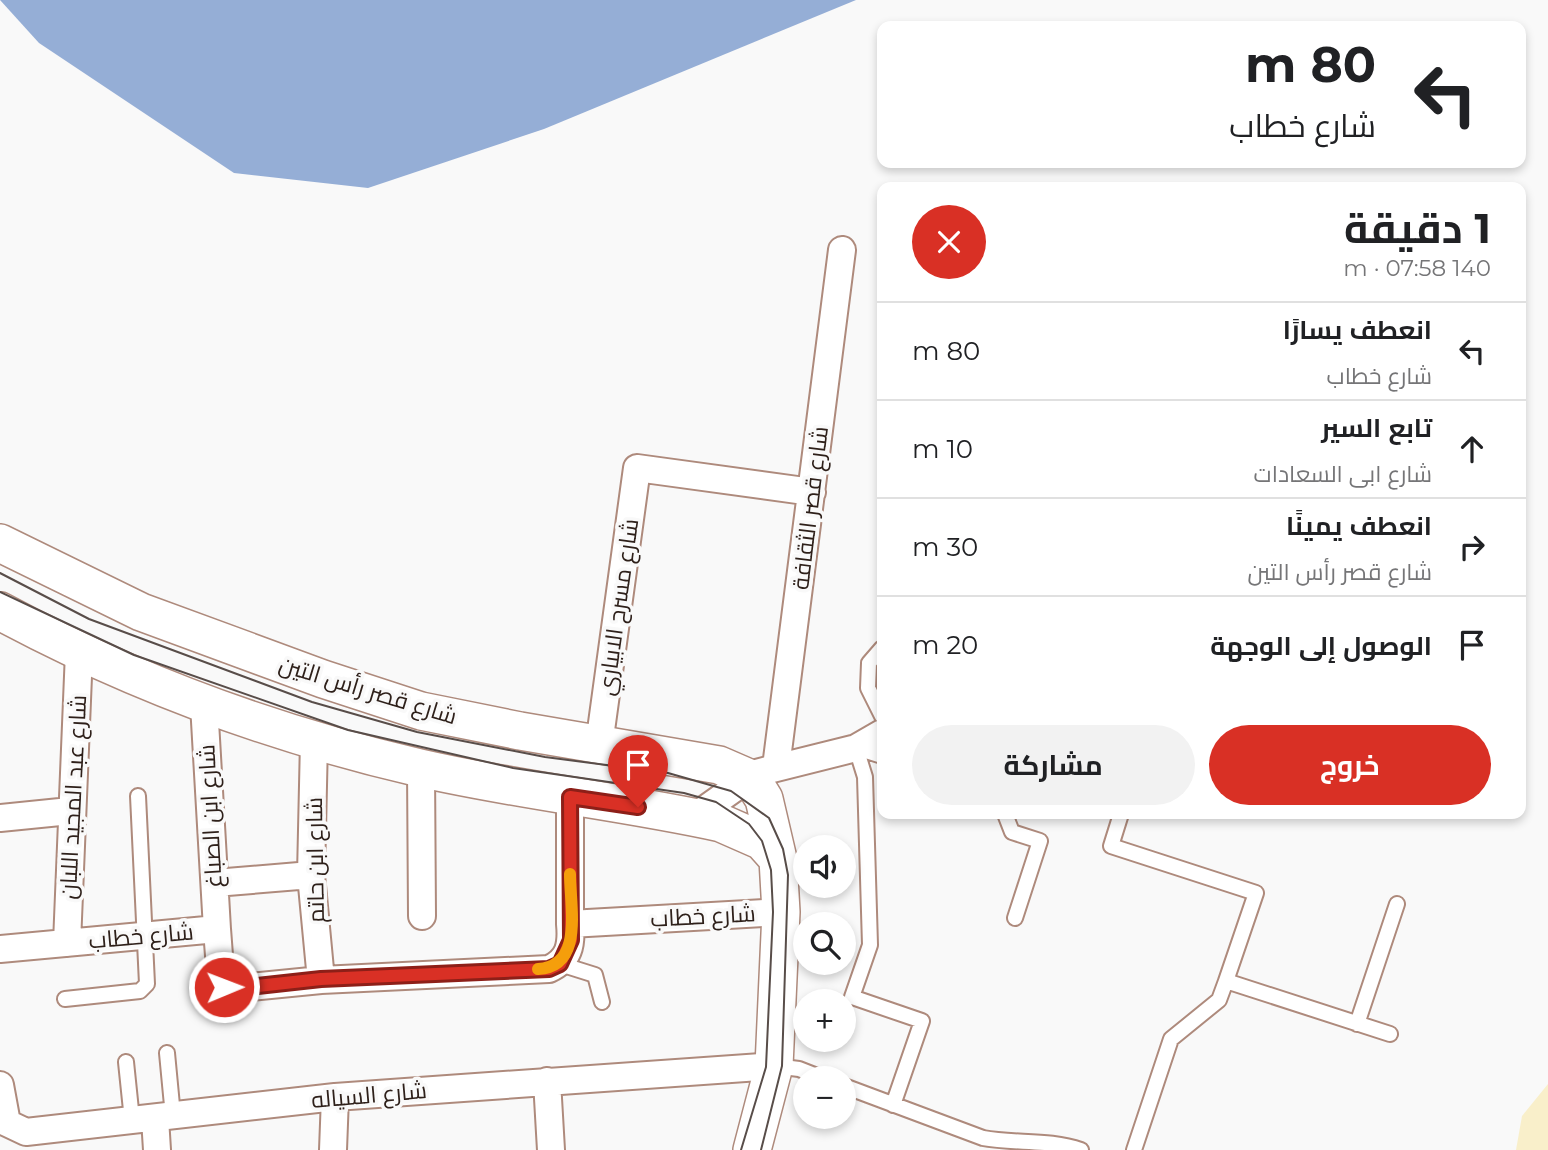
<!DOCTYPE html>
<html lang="ar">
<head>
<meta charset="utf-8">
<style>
  body { margin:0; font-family:Montserrat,Cairo,sans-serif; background:#f2f2f2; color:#202124; direction:rtl; height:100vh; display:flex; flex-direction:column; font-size:26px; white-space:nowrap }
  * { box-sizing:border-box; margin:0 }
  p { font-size:23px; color:#757577 }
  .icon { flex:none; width:38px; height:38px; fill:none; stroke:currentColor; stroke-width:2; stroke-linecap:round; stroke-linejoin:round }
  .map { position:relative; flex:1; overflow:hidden; direction:ltr }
  .sheet { position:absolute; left:877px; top:182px; width:649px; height:637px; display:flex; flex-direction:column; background:#fff; border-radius:14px; box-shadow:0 4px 10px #0003; direction:rtl }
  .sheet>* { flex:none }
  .banner { position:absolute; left:877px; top:21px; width:649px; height:147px; border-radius:14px; box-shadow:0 4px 10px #0003; direction:rtl; background:#fff; color:#202124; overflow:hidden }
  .fabs { position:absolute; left:793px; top:835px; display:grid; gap:14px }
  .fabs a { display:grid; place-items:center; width:63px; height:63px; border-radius:50%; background:#fff; box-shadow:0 4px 10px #0003; font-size:35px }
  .pin { position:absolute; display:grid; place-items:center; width:60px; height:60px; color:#fff; margin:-72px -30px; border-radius:50% 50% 50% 0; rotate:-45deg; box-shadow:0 0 7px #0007 }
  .pin .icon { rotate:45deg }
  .me { position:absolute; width:77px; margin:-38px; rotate:89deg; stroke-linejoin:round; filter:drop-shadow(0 0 5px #0008) }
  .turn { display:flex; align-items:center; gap:24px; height:147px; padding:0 35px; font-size:32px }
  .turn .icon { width:91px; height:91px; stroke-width:2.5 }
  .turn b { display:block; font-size:49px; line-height:60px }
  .round { display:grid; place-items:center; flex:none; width:74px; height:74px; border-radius:37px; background:#f2f2f2 }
  .head { display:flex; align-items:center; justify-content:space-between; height:119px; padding:0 35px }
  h1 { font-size:42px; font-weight:700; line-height:52px }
  .button { display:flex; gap:14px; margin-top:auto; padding:14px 35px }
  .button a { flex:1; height:80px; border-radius:42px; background:#d93025; color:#fff; font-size:28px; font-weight:700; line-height:80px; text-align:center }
  .button a+a { background:#f2f2f2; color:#202124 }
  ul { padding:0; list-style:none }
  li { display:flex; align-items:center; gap:21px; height:98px; padding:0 35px; border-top:2px solid #e0e0e0 }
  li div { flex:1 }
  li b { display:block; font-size:26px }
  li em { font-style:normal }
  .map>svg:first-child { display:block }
</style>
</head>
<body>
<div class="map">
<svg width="1548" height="1150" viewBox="0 0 1548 1150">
  <rect width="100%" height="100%" fill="#f9f9f9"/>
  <path fill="#f9efca" d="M1548,1084V1150H1516L1522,1116Z"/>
  <path fill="#95aed6" d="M0,0H856L544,129L368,188L234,173L39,43Z"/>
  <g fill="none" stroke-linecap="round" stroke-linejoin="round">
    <g stroke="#ae8a7c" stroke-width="18">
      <path id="service" d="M882,648L869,663L868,688L882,716
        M856,748L865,777L870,945L852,997L922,1021L893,1105
        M857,748L882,756
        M1005,814L1012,832L1040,841L1015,918
        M1121,814L1111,846L1256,893L1226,981L1390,1034
        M560,964L595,975L602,1002
        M65,999L140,991L147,984L138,796
        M1357,1024L1397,904
        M167,1053L173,1116
        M126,1062L132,1120
        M775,1066L799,1069L822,1078
        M844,1086L983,1138C1016,1144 1049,1139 1081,1150
        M1134,1150L1171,1039L1219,1000L1226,981"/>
    </g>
    <g stroke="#ae8a7c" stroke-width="30">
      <path id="minor" d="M204,704L217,929
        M314,741L311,875L321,980
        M599,745L637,468L812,492
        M776,767L842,250
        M421,768L422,916
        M570,797V924
        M694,817L756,773L856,748L882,733
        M0,818L70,811
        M215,883L311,875
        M67,943L79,652
        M0,949L217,929L221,982L230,989L321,980L549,969C569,960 572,945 570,924L781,912
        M547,1081L551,1150
        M0,1085L7,1123L26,1132L335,1097L774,1066
        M155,1118L157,1150
        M333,1150L335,1097"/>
    </g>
    <g stroke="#ae8a7c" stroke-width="40">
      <path id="secondary" d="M0,543L141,612L323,679L421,711L520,731L719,765L749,778L756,786L764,799L778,859L781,912L774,1066L752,1150
        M0,611C132,682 273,734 420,768C520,791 621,801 721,823L762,841L778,859"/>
    </g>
    <use href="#service" stroke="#fff" stroke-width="14"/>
    <use href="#minor" stroke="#fff" stroke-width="26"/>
    <use href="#secondary" stroke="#fff" stroke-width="37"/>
    <path stroke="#584d49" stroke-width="2" d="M0,573L89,619L312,702L417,732L545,757L668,773L731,791L769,818L783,849L788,875L782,1066L761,1150
      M0,592L134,655L348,730L513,768L684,793L716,802L749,824L762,841L771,870L773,912L766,1067L741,1150"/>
  </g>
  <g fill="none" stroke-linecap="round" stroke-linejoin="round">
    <g stroke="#8d1f18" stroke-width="18">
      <path id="route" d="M224,987L230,989L321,979L549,969L560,964L571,940L570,797L638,807"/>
    </g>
    <use href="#route" stroke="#d93025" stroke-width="12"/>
    <path stroke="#f59e0b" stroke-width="12" d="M538,969C584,967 570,907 570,874"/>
  </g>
  <g text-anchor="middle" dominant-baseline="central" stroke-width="7" stroke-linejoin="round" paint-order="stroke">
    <g font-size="23" fill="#2e201a" stroke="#f9f9f9">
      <text transform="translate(810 508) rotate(-83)">شارع قصر الثقافة</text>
      <text transform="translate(618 607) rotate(-82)">شارع مسرح الابياري</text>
      <text transform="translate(368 690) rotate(17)">شارع قصر رأس التين</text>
      <text transform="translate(73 797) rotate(-87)">شارع عبد المجيد اللبان</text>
      <text transform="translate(210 816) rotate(-93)">شارع ابن الصباغ</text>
      <text transform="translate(315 860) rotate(-91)">شارع ابن حاتم</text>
      <text transform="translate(703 916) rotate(-3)">شارع خطاب</text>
      <text transform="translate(141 936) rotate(-5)">شارع خطاب</text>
      <text transform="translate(369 1095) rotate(-5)">شارع السياله</text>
    </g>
  </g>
</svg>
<div class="fabs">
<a><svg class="icon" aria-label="sound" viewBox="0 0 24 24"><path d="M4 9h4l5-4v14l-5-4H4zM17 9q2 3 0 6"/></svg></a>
<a><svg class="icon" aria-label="search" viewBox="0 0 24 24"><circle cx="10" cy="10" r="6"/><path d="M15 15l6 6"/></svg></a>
<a>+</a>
<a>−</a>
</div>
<div class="pin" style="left:638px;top:807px;background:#d93025"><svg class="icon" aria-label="arrive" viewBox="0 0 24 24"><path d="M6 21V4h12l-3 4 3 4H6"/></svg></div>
<svg class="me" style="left:224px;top:987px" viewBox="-20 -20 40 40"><circle r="17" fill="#d93025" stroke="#fff" stroke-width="3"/><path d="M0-11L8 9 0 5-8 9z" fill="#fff"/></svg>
<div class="banner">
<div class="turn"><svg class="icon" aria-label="left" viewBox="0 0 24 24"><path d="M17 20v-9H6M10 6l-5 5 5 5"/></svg><div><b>80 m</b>شارع خطاب</div></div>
</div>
<section class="sheet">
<div class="head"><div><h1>1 دقيقة</h1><p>140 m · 07:58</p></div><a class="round" style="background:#d93025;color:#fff"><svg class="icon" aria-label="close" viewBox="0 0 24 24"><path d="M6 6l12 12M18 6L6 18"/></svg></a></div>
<ul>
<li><svg class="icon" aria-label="left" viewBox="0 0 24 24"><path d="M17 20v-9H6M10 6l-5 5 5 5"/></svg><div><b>انعطف يسارًا</b><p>شارع خطاب</p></div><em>80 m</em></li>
<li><svg class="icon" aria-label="ahead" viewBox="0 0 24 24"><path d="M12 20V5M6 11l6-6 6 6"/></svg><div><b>تابع السير</b><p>شارع ابى السعادات</p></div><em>10 m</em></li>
<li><svg class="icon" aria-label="right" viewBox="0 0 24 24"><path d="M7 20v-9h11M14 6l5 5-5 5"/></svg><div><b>انعطف يمينًا</b><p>شارع قصر رأس التين</p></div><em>30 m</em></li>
<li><svg class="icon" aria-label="arrive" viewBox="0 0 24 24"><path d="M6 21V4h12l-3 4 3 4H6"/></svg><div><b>الوصول إلى الوجهة</b></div><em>20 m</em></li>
</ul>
<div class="button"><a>خروج</a><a>مشاركة</a></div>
</section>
</div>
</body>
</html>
